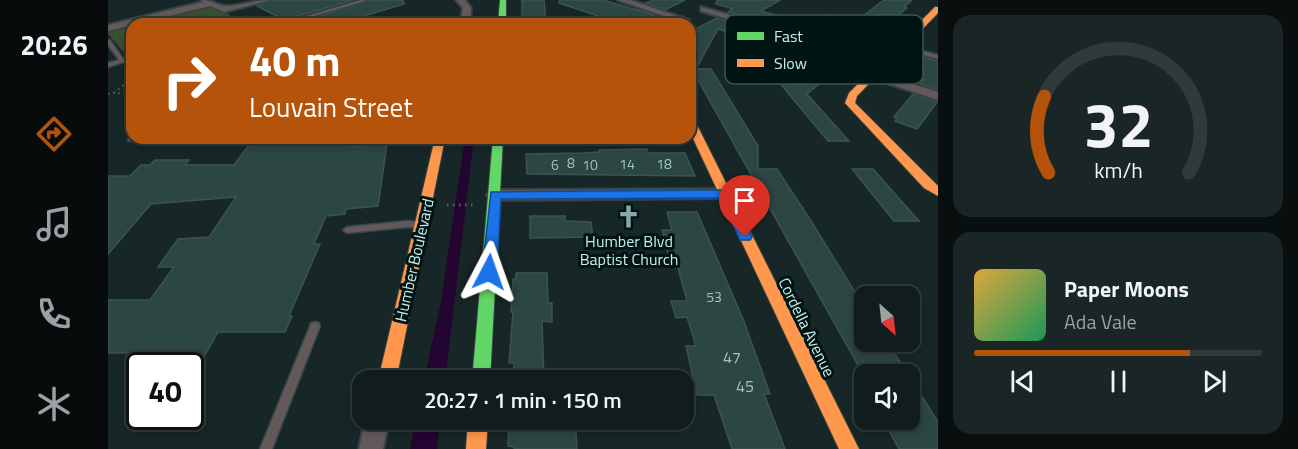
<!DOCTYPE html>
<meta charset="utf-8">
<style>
body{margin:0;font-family:"Titillium Web",sans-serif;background:#1a2525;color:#f1f3f6;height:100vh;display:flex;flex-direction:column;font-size:22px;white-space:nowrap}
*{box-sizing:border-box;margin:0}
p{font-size:20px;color:#9ca1a3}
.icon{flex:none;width:33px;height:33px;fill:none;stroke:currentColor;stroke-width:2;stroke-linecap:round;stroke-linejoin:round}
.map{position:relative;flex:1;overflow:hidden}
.details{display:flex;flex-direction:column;gap:15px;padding:15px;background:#090f0f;width:360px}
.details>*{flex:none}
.banner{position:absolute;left:18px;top:18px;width:570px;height:126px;border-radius:18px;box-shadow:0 3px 9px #0003,0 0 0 2px #303a3b;background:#b45309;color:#fff;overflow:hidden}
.needle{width:39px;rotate:153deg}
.buttons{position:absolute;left:746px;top:286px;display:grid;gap:12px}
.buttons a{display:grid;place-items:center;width:66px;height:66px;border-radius:12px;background:#111c1c;box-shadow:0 3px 9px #0003,0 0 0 2px #303a3b;font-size:30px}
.speed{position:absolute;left:18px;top:352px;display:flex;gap:12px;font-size:30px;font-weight:700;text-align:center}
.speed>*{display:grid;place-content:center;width:78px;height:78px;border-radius:50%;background:#111c1c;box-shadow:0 3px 9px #0003,0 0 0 2px #303a3b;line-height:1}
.speed .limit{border:3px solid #111;border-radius:9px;background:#fff;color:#111}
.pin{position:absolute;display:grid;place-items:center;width:51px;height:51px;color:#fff;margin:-62px -26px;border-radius:50% 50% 50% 0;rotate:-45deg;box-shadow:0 0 6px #0007}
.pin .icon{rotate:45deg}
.me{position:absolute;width:66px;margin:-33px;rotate:4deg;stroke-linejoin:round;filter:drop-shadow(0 0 4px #0008)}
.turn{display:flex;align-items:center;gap:21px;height:126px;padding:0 24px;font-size:27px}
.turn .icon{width:78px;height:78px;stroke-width:2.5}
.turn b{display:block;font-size:42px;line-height:51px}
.details .widget{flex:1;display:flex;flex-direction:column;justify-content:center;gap:9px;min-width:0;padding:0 21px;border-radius:18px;background:#1a2525}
.details .dial{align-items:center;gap:0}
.dial svg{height:156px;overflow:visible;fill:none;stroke:#303a3b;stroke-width:7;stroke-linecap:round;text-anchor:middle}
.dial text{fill:#f1f3f6;stroke:none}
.song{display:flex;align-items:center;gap:18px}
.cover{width:72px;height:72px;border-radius:9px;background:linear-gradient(135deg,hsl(40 70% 55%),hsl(150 70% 35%))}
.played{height:6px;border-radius:3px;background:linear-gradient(90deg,#b45309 75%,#303a3b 75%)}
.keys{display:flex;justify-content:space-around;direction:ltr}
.trip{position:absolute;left:244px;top:370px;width:342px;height:60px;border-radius:18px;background:#111c1c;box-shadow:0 3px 9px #0003,0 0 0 2px #303a3b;font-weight:600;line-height:60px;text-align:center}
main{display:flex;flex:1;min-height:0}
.menu{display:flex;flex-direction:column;width:108px;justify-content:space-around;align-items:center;background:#070b0b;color:#9ca1a3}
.menu .icon{width:42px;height:42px}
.menu .on{color:#b45309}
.menu b{font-size:27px;color:#f1f3f6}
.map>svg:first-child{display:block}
</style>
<main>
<nav class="menu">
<b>20:26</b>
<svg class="icon on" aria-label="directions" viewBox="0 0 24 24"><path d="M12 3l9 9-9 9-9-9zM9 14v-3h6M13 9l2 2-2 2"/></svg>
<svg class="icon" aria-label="music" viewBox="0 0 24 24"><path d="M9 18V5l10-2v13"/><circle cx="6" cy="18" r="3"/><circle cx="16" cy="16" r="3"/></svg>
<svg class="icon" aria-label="phone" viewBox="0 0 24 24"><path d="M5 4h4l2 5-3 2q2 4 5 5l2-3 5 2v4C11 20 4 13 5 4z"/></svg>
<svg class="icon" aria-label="climate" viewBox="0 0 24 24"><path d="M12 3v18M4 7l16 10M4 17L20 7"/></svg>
</nav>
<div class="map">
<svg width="830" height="449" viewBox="0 0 830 449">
<rect width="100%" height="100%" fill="#172626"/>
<g fill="#3a4e31">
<path d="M100,6L113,10L137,24H28Z"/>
<path d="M24,25V61H23L0,34V31Z"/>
</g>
<g fill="#240431">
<path d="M357,138H366L337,381H316L333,301Z"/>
<path d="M308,420H332L329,449H302Z"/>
</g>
<g fill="#2c4644" stroke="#3b5450" stroke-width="1.5">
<path d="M164,0H245L176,20L149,6Z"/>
<path d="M262,0H295L296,4L229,24H187Z"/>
<path d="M414,0H436L438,24H417V18H414Z"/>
<path d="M452,0H495L546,15L527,24H514L451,3Z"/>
<path d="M545,0H577L557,10L538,3Z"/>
<path d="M609,0H672L653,11L704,25L693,33L620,12L625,9L608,4Z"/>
<path d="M776,0H804L796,7L799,8L760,40L764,41L755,50L703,36L713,28L734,32Z"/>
<path d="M609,18L684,40L671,49L610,29L588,69H603L650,146V169H669L705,224L756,307V342H779L796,368H756V376L586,73L582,81V39L589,28Z"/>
<path d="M694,43L746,58L739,64L742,65L727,76L723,74L699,94L741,141H720L666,76L676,67L689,82L712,63L710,62L717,56L688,48Z"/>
<path d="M814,57L830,61V90L812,84L816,80L796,74Z"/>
<path d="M805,94L829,102L809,129L787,121L789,118L786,117Z"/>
<path d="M146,138H247L243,147L279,144L270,206L238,209L237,214L218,216L206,244H212L181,316H184L177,332H110L97,355H95L91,362H31L34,353H0V300H42L66,267H50L70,239L101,237L128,197L43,204L0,254V176H22L33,165H42L47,160H81L77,165H126Z"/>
<path d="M539,149L540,153H577L587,176L419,174L418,154L474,153L492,152L491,150Z"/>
<path d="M744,169H765L811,221H786Z"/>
<path d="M559,212H589L635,319L662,394H656L677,449H624L606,395H589L578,346H588L579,317L568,318L563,301H579L566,253H560L555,233L554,230H564Z"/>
<path d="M422,216H457V221L483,222L485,237L422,238Z"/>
<path d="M408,273H439L440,303H444V322L434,321L436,381H406V363H401L405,312H403L405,279H408Z"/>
<path d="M801,376L830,422V449H791L775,420H801Z"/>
<path d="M401,420H451V430H468L469,449H406V447L400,446Z"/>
</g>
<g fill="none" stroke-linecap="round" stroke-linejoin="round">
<defs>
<g id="lane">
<path d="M253,0H260L179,24H172Z"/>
<path d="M720,16L724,17L670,58H666V56Z"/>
<path d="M0,40H2L16,60V62L0,67V63L11,60L0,45Z"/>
<path d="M792,45L830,55V59L790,48V46Z"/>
<path d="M24,137V138H32L24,141H20V139Z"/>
<path d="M300,221L310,222L314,225L310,228L300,227L239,233L235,230L239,227Z"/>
<path d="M207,322L211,323L212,326L164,449H152L202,326L203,323Z"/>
</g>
<g id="street">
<path d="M93,0C104,0 108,5 117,6C125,7 149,0 162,0L116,12L102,6L0,31V25L95,2Z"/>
<path d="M348,0H357L363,8L362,24H352L355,8Z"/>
<path d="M510,0H522L581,20L573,22Z"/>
<path d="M593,7L781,60L782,62L777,65L773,64L593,11Z"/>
<path d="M765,72L830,92V100L761,77V73Z"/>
<path d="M616,189L621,190L624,194L621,198L387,200L379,195L387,190Z"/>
<path d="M257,420H281L275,449H251Z"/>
</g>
<g id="fast">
<path d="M392,0H398V24H390Z"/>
<path d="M385,138H395L382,381H364Z"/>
</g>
<g id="slow">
<path d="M827,7H830V13L749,96L747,103L830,186V196L816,188L737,103L741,93Z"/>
<path d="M582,118L587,121L751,449H731L582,132Z"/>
<path d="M327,138H337L288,381H270Z"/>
<path d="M360,420H380L378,449H358Z"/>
</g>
</defs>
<use href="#lane" stroke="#354444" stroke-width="3"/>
<use href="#street" stroke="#354444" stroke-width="4"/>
<use href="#fast" stroke="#354444" stroke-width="2"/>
<use href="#slow" stroke="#354444" stroke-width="2"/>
<path stroke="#5e5d5e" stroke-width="1.5" stroke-dasharray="1 2" stroke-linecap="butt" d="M91,17L95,20L92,24"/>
<g stroke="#5e5d5e" stroke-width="2" stroke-dasharray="1.5 4" stroke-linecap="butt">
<path d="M24,78L6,93L24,94"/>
<path d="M0,94L6,93"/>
</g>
<path stroke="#5e5d5e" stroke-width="3" stroke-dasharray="1.5 4.5" stroke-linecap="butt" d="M339,205H365"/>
<use href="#lane" fill="#63595b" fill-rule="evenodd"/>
<use href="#street" fill="#63595b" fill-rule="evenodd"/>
<use href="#fast" fill="#63d668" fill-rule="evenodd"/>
<use href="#slow" fill="#ff974d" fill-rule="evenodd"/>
</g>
<path fill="#1a73e8" stroke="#114b97" stroke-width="1.5" d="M616,190L622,194L644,237L642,240H632L612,198L393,199L389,272L387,276H376L374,272L383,192Z"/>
<defs>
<symbol id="church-bare" viewBox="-9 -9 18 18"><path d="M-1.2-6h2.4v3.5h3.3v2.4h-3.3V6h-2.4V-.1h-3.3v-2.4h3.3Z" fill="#88a7a7" stroke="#001414" stroke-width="2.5" paint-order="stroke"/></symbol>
</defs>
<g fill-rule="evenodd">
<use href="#church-bare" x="504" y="200" width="33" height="33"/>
</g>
<g text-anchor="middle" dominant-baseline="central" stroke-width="6" stroke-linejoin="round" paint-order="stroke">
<g font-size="14" fill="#9fc3c2">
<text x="463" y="162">8</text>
<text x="519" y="163">14</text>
<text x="556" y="163">18</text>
<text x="447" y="164">6</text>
<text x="482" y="164">10</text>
<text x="606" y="296">53</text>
</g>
<g font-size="16" fill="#c5edec" stroke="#001414">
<text x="521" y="241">Humber Blvd<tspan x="521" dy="18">Baptist Church</tspan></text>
</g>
<g font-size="16" fill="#c5edec" stroke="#001414">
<text transform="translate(306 260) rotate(-77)">Humber Boulevard</text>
<text transform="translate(699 327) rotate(64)">Cordella Avenue</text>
</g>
<g font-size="16" fill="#9fc3c2">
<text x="624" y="357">47</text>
<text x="637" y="386">45</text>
</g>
</g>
<rect x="617" y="15" width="198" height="69" rx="9" fill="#001414" stroke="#3b5555" stroke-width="1.5"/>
<rect x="629" y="32" width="27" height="8" fill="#63d668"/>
<rect x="629" y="59" width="27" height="8" fill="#ff974d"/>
<g font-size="16" fill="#c5edec">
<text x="666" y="42">Fast</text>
<text x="666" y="69">Slow</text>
</g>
</svg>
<div class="buttons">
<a><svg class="needle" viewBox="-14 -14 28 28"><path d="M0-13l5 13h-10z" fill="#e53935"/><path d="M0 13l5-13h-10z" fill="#9ca1a3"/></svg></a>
<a><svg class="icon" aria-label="sound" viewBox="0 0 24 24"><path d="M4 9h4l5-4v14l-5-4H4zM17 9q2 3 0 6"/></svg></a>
</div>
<div class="speed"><div class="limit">40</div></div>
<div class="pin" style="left:637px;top:237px;background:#d93025"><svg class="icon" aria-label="arrive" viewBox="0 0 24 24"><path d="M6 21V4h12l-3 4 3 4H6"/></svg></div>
<svg class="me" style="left:381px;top:272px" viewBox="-20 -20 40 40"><path d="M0-17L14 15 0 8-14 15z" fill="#1a73e8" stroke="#fff" stroke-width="4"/></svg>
<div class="trip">20:27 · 1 min · 150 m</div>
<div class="banner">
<div class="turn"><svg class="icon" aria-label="right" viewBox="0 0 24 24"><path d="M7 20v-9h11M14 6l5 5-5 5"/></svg><div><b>40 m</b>Louvain Street</div></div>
</div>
</div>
<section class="details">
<div class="widget dial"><svg viewBox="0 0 100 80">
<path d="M14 69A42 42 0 1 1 86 69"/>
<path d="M14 69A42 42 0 0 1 12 30" stroke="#b45309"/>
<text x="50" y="56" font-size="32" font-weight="700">32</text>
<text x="50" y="72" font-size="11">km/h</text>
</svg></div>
<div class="widget">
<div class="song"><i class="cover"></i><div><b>Paper Moons</b><p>Ada Vale</p></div></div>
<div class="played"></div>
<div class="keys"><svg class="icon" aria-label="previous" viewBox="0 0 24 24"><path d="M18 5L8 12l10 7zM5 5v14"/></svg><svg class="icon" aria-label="pause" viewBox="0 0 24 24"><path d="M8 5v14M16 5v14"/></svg><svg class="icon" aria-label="next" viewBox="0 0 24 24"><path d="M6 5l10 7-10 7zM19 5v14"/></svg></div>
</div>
</section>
</main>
